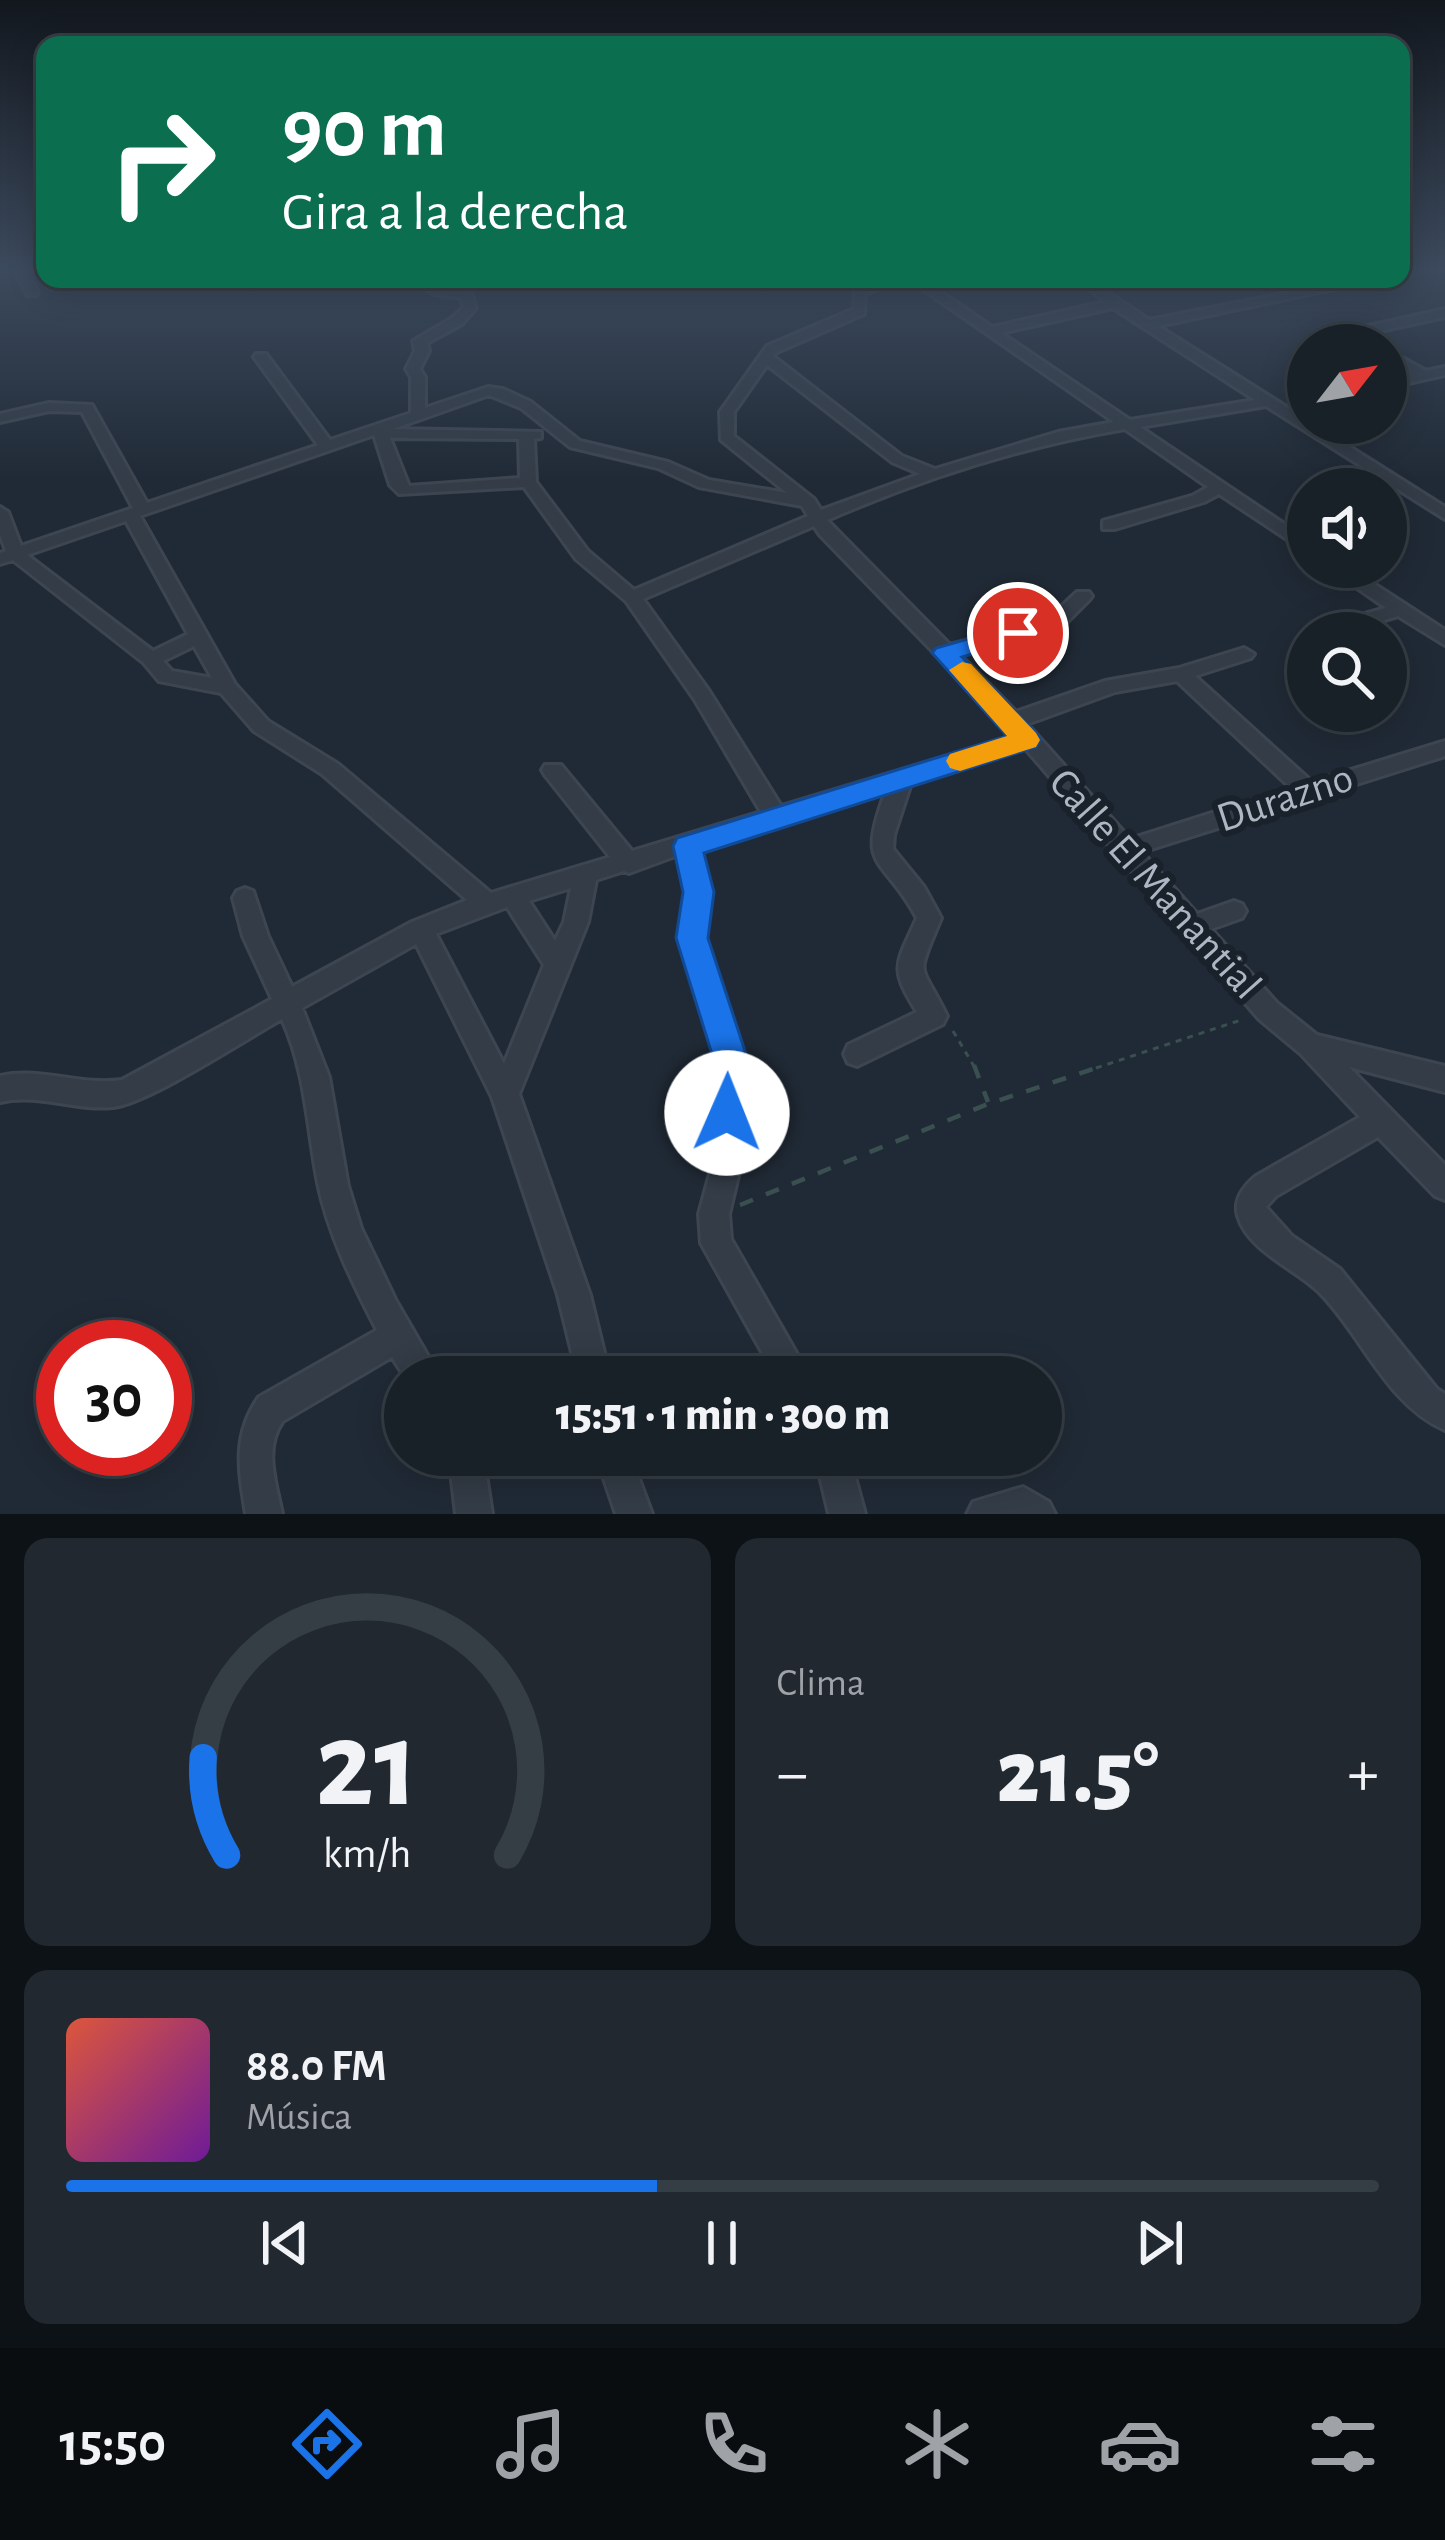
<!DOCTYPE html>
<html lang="es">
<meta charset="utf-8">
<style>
body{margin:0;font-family:"Alegreya Sans",sans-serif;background:#212830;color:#f1f3f6;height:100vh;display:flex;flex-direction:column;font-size:45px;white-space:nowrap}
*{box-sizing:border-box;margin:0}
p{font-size:39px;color:#9fa3a8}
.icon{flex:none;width:66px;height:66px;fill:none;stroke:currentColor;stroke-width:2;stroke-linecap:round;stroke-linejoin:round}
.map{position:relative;height:1514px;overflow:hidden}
.panel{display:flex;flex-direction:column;gap:24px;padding:24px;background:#0d1216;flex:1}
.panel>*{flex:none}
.top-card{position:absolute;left:36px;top:36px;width:1374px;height:252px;border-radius:24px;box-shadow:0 6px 30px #0003,0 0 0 3px #363e45;background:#0b6e4f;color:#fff;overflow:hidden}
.needle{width:78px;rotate:59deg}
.tools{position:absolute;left:1287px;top:324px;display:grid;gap:24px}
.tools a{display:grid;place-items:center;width:120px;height:120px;border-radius:50%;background:#182028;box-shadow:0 6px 30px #0003,0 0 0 3px #363e45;font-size:60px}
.speed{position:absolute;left:36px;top:1320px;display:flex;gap:24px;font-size:60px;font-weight:700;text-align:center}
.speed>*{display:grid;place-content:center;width:156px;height:156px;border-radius:50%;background:#182028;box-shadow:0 6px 30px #0003,0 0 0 3px #363e45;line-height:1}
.speed .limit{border:18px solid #d22;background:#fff;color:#111}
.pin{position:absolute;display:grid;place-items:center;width:102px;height:102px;color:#fff;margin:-51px;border:6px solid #fff;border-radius:50%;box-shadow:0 3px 12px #0007}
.me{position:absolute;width:132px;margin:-66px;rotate:1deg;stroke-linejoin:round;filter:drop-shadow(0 0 9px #0008)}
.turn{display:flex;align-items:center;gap:42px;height:252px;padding:0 48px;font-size:54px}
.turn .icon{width:156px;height:156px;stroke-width:2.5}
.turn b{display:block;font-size:84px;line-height:102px}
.big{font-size:90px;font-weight:800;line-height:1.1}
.panel .tile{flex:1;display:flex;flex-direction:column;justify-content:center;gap:18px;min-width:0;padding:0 42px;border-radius:24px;background:#212830}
.panel .dial{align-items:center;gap:0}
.dial svg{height:312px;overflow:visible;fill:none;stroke:#363e45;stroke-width:7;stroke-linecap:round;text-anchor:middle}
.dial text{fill:#f1f3f6;stroke:none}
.song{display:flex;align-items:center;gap:36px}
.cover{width:144px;height:144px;border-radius:18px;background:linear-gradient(135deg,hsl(10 70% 55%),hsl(280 70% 35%))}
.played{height:12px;border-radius:6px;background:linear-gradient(90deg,#1a73e8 45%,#363e45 45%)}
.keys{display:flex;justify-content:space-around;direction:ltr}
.heat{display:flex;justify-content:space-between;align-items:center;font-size:66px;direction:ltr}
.panel .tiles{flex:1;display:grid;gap:24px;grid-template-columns:1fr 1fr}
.tile:last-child{grid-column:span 2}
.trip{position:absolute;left:384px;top:1356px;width:678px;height:120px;border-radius:60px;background:#182028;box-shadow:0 6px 30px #0003,0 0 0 3px #363e45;font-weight:800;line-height:120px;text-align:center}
.tabs{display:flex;height:192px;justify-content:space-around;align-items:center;background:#0a0d10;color:#9fa3a8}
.tabs .icon{width:84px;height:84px}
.tabs .current{color:#1a73e8}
.tabs b{font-size:54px;color:#f1f3f6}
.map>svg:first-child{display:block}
</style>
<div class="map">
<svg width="1445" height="1514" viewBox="0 0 1445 1514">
<rect width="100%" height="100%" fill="#202a36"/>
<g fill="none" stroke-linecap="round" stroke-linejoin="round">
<defs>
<g id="minor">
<path d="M13,268H25L38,292L36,295H28Z"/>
<path d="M1413,268H1437L1401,278V270Z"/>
<path d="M411,279H426L440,288L471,292L476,308L462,324L427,343L429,351L420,369L425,377V408L488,387L503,389L531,402L580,441L668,462L709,480L787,493L721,440L720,412L767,346L854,309L855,289L888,279H906L865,294L864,314L777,352L773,356L902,456L935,469L1058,432L1114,422L908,279H922L992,327L1105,302L1077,279H1091L1097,284L1148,279L1105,290L1149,320L1357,279H1381L1158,326L1445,507V519L1266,406L1140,427L1308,540V553L1219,494L1204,502L1115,529H1103V521L1192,496L1208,487L1125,429C1023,446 922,479 827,520L950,645L1048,619L1077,592H1089L1092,596L1089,600L1062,627L960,655L1016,712L1105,681L1179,668L1244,648L1254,654L1251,658L1195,676L1312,782L1445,741V756L1142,852L1197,914L1234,901L1242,904L1246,911L1242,918L1211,929L1277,1003L1317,1035L1445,1066V1092L1349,1067L1445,1165V1200L1435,1196L1378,1137L1276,1196L1266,1207L1292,1236L1340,1269L1437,1389L1445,1394V1430C1387,1405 1362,1335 1319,1292C1296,1269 1248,1251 1238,1216C1233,1199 1244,1186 1256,1176L1360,1117L1301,1054L1259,1019L1025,748L911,783L894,835L893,849L924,887L941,918C915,981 919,959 947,1016L943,1024L857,1066L848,1063L844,1054L848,1045L917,1012C888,966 897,964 917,918C883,854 855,872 886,791L787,821L777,827L772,826L699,848L711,892L704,938L741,1050L747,1082L741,1113L742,1159L729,1214L731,1239L810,1377H776L701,1243L699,1214L714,1159L713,1113L719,1082L715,1050L680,938L687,892L678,855L629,873L624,871L596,880L588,922L519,1094L590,1295L610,1377H578L558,1295L492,1097L416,944L302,1008L329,1077L348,1186L361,1228L396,1301L440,1377H405L392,1357L283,1421C263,1448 276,1483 282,1514H246C239,1471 232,1435 259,1397L377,1330C353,1284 328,1233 318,1183C307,1126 306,1072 282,1019C246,1039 149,1103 113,1107C75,1111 39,1093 0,1102V1076C41,1067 81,1086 122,1080L272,999L243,936L233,898L237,891L245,888L253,891L268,936L292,987L412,922L467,900L322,774L254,731L221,693L159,681L144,663L13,560L0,564V553L6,551L0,534V507L8,512L21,546L133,508L82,412L49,411L0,422V414L49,403L92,405L147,503L318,445L254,357L256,354H266L330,440L411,413V377L406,369L415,351L413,341L452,318L464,307L461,298L433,294ZM1113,308L1255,400L1130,420L1001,333ZM767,365L892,462L920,474L821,510L814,499L734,436V412ZM489,395L521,408L570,447L658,468L699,487L802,506L808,516L634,590L588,551L536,482L534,439L541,438V432L393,429ZM374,435L390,485L399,494L524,487L576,559L626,601L695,700L761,812L632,851L561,765H545L542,770L545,775L610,857L491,893L338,764L268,721L235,684L140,516ZM390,438L519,439L520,478L409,486ZM126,521L188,634L153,651L27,555ZM814,526L820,535L1015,736L781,806L709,691L643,599ZM194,646L212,678L172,671L163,661ZM1177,681L1291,788L1130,839L1027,724L1115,692ZM571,888L564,922L555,941L529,901ZM507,907L544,965L504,1064L436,934Z"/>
<path d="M1445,309V317L1367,334L1380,345H1364L1353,337L1355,329Z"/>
<path d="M1386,349L1426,371L1445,367V375L1386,388V380L1411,374L1386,359Z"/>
<path d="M1304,357L1308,358V367L1297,361Z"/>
<path d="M1327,567H1348L1445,630V645L1398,616L1354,629L1347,627L1345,623L1347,619L1386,608Z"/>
<path d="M449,1455H483L492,1514H456Z"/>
<path d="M596,1455H630L652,1514H616Z"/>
<path d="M815,1455H849L865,1514H829Z"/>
<path d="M1023,1487L1049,1502L1055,1514H967L973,1502Z"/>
</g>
</defs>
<use href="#minor" stroke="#3d4551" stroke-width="6"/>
<g stroke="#3a4f50" stroke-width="3" stroke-dasharray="6 6" stroke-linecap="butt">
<path d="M953,1031L975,1068"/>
<path d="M1096,1068L1244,1019"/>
</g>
<g stroke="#3a4f50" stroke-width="4.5" stroke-dasharray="14 14" stroke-linecap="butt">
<path d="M974,1065L988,1102"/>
<path d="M740,1205L988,1104L1105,1065"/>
<path d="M727,1377L756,1357"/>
</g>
<use href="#minor" fill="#333c47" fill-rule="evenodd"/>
</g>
<linearGradient id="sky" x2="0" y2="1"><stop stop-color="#12171e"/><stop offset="0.56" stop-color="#3c4a5d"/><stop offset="1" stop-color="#3c4a5d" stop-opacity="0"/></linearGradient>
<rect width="1445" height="480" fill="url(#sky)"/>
<path fill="#1a73e8" stroke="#114b97" stroke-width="3" d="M1018,625L1026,628V638L962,657L1036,733L1040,740L1036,747L704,853L714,892L708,938L745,1051L750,1082L740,1125L727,1130L714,1125L709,1113L715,1082L711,1051L676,938L683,892L673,846L677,838L1007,736L932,653L936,648Z"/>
<path fill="#f59e0b" d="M962,662L971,664L1036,733L1040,740L1036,747L960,771L950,768L946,761L950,754L1007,736L949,670Z"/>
<g text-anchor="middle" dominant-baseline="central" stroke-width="12" stroke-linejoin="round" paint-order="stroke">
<g font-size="42" fill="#adb7c4" stroke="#19212b">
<text transform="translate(1285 798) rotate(-18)">Durazno</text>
<text transform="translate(1155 884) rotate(48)">Calle El Manantial</text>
</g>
</g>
</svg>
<div class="tools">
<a><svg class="needle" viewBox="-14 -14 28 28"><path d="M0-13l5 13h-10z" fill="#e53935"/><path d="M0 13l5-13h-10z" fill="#9fa3a8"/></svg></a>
<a><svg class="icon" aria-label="sound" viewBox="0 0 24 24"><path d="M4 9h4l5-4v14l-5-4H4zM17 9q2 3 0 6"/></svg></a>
<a><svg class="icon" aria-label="search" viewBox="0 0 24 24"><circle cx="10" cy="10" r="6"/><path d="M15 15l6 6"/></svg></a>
</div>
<div class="speed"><div class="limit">30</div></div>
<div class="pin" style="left:1018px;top:633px;background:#d93025"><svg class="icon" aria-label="arrive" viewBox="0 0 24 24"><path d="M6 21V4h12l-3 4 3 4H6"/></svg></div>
<svg class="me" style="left:727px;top:1113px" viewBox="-20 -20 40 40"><circle r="19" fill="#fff"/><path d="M0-13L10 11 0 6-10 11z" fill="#1a73e8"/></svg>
<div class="trip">15:51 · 1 min · 300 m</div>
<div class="top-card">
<div class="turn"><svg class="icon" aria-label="right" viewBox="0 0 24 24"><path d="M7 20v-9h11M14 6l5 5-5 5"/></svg><div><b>90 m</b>Gira a la derecha</div></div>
</div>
</div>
<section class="panel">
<div class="tiles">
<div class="tile dial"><svg viewBox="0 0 100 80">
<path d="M14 69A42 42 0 1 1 86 69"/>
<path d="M14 69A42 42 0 0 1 8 44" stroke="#1a73e8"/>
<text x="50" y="56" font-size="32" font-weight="700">21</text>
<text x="50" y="72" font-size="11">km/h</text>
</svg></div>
<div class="tile"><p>Clima</p>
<div class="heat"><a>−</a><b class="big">21.5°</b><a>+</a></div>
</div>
<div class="tile">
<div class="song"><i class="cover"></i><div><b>88.0 FM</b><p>Música</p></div></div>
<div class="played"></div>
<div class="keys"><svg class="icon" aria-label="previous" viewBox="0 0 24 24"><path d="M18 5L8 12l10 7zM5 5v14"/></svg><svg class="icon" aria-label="pause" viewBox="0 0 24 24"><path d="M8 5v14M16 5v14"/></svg><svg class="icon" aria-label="next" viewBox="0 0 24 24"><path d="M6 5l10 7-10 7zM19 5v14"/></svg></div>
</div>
</div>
</section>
<nav class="tabs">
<b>15:50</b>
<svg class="icon current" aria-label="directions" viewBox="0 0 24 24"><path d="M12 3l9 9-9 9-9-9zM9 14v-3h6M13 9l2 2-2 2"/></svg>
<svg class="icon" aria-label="music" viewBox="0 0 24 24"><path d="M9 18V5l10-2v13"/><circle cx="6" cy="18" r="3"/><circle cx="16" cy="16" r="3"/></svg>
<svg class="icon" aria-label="phone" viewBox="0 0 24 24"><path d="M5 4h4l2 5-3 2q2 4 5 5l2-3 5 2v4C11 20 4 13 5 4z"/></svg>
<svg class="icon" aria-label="climate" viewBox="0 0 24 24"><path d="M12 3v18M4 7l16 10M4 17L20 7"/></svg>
<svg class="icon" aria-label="car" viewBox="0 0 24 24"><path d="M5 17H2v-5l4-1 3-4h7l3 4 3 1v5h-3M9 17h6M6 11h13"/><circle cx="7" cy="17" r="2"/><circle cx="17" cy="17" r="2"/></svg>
<svg class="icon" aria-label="filters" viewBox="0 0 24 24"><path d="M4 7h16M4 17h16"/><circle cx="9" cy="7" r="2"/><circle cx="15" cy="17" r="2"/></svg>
</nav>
